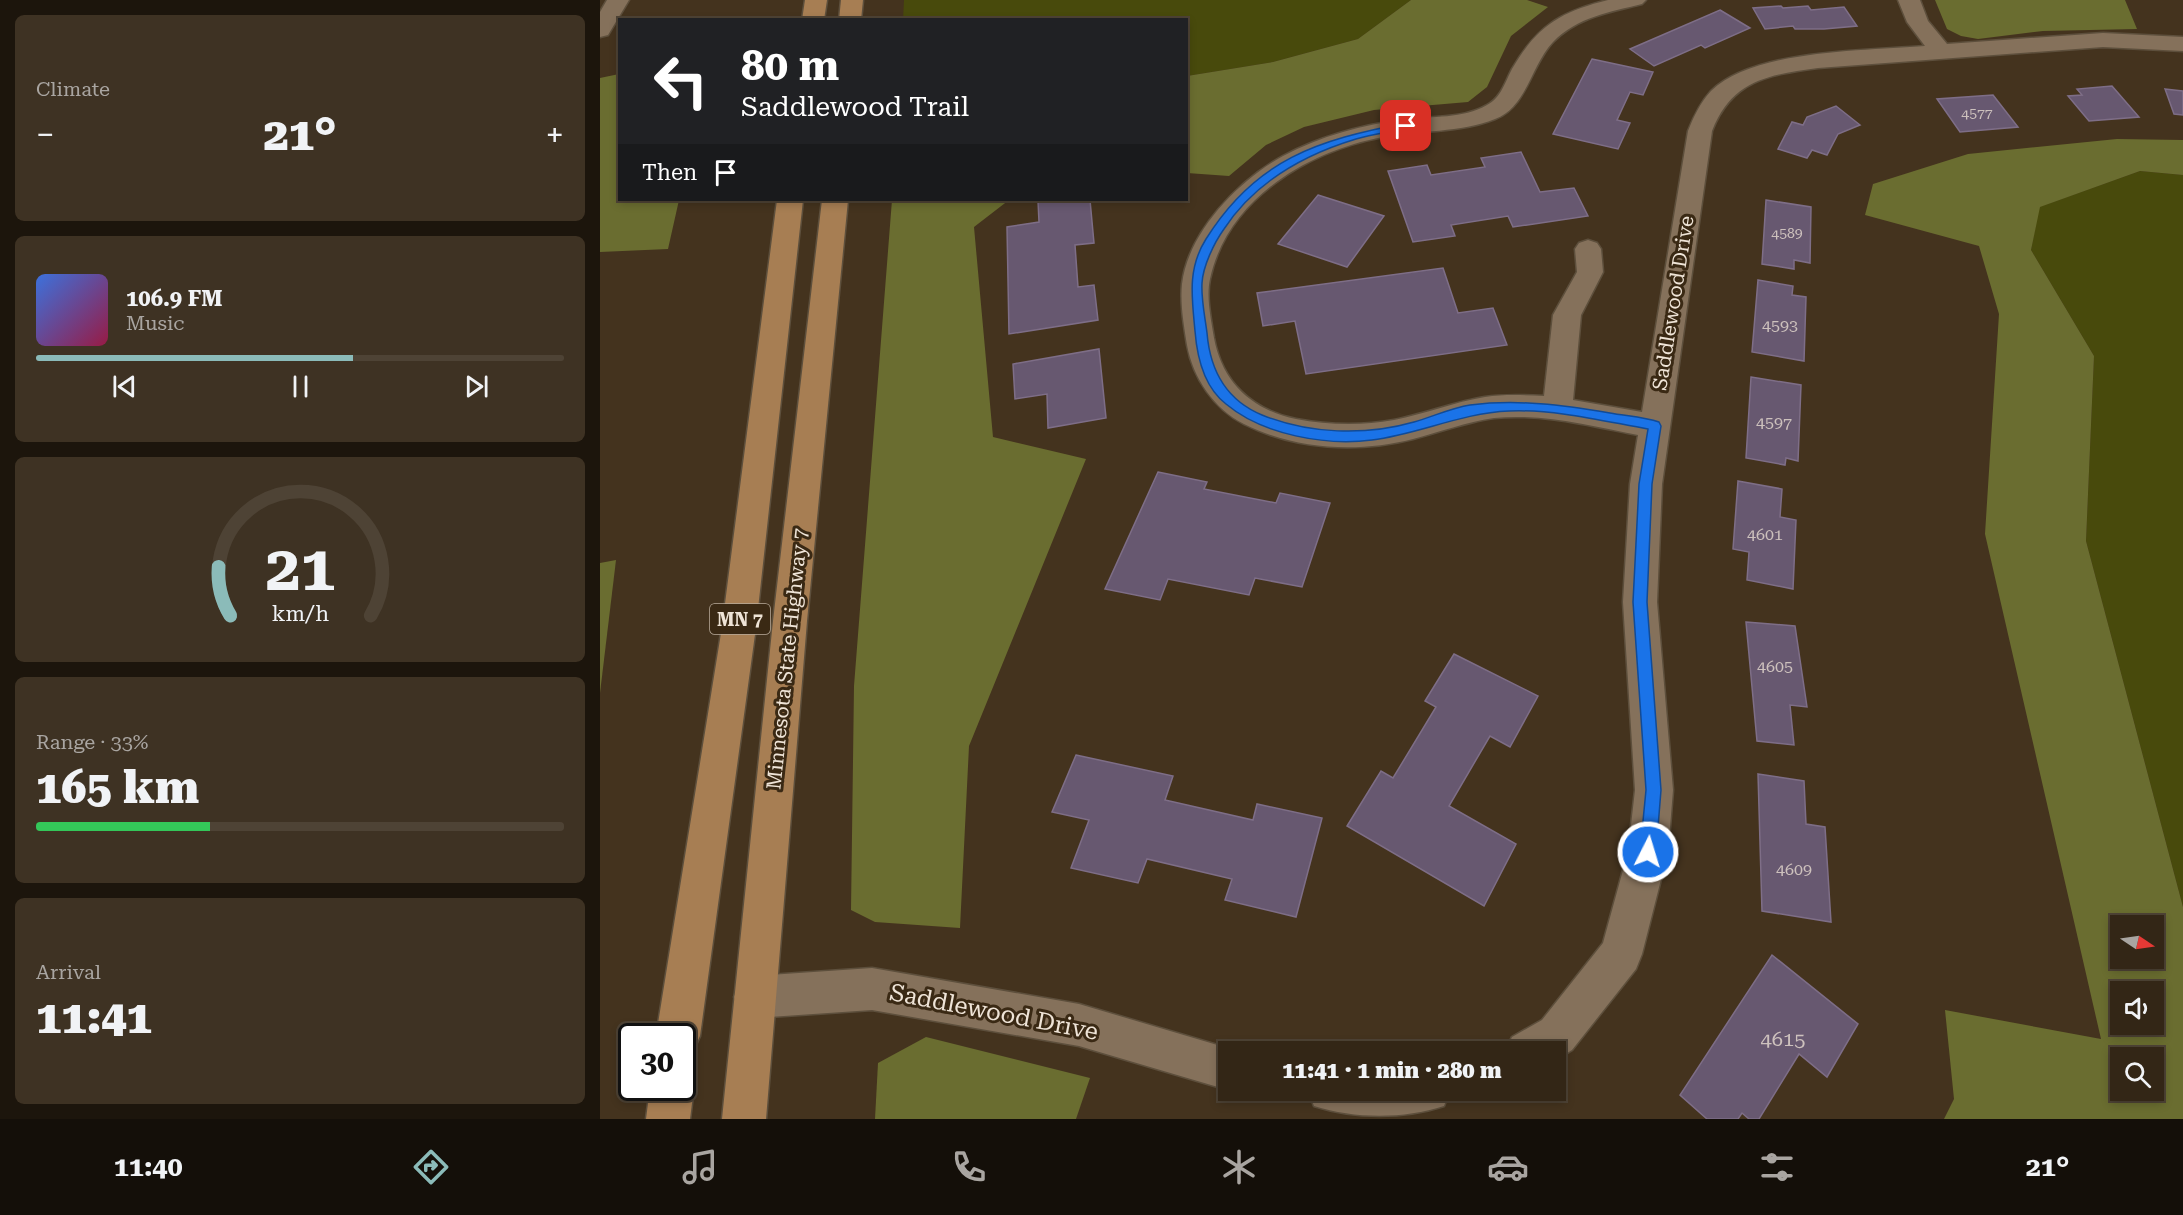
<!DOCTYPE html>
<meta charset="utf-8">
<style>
body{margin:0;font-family:"Roboto Serif",serif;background:#3e3223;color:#f1f3f6;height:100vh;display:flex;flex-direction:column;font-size:22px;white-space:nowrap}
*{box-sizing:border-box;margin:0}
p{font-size:20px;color:#a9a5a1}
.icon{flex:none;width:33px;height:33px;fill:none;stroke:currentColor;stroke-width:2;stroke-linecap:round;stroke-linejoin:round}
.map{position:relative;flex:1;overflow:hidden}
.details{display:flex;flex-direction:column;gap:15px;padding:15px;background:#1c150c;width:600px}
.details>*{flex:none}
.banner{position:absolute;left:18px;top:18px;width:570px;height:183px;border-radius:0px;box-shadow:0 3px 9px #0003,0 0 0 2px #4e4335;background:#202124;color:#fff;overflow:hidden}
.needle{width:39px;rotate:103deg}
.controls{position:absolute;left:1510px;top:915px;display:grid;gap:12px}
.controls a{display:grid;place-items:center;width:54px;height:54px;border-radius:0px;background:#332616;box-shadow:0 3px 9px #0003,0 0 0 2px #4e4335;font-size:30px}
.speed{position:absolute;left:18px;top:1023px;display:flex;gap:12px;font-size:30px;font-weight:700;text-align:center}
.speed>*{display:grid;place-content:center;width:78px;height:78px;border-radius:50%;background:#332616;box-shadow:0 3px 9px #0003,0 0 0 2px #4e4335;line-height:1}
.speed .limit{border:3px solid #111;border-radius:9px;background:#fff;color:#111}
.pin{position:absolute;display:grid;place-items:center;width:51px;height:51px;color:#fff;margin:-26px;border-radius:12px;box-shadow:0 3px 9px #0006}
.me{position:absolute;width:66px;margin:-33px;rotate:5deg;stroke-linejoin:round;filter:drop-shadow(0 0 4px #0008)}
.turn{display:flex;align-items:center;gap:21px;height:126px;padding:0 24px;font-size:27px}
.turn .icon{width:78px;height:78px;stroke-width:2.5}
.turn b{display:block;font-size:42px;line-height:51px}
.then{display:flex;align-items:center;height:57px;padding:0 24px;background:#0003;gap:12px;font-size:22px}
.big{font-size:45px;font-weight:800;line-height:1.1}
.details .card{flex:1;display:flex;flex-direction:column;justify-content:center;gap:9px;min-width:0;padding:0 21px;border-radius:9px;background:#3e3223}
.details .dial{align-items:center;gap:0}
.dial svg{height:156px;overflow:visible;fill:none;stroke:#4e4335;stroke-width:7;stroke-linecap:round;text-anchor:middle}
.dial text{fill:#f1f3f6;stroke:none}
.song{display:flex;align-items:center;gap:18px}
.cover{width:72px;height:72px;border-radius:9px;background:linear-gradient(135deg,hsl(220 70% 55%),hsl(340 70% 35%))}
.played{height:6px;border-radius:3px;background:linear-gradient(90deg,#8bbbb9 60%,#4e4335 60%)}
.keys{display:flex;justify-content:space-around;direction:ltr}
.heat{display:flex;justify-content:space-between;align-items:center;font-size:33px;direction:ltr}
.charge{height:9px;border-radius:4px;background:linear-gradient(90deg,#34c759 33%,#4e4335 0)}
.trip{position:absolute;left:618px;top:1041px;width:348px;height:60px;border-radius:0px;background:#332616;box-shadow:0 3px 9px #0003,0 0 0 2px #4e4335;font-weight:800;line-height:60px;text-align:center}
.dock{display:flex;height:96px;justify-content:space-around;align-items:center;background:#140f09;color:#a9a5a1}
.dock .icon{width:42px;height:42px}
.dock .on{color:#8bbbb9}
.dock b{font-size:27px;color:#f1f3f6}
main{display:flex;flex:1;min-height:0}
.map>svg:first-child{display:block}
</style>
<main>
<section class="details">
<div class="card"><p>Climate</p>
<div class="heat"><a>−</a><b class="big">21°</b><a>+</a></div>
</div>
<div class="card">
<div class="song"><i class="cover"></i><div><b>106.9 FM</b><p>Music</p></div></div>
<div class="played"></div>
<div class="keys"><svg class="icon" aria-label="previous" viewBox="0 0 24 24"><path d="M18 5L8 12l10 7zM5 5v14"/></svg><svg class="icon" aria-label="pause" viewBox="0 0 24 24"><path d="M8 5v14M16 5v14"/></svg><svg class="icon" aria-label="next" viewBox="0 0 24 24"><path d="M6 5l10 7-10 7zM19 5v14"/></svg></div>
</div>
<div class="card dial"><svg viewBox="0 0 100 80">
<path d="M14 69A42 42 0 1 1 86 69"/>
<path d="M14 69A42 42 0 0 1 8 44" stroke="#8bbbb9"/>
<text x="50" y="56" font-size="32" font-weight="700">21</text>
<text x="50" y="72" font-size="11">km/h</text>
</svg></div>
<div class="card"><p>Range · 33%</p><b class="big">165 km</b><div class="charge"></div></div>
<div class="card"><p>Arrival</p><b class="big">11:41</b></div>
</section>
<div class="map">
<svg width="1583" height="1119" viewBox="0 0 1583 1119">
<rect width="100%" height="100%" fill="#44331e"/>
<g fill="#484a0c">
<path d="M304,0H811L758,39L673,62L587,76L586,20H303Z"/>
<path d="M1540,171L1583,175V907L1486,541L1494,356L1431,250L1439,207Z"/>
</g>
<g fill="#6a6d30" fill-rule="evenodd">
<path d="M811,0H927L948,7L911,36L887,87L868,102L774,110L704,127L666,145L629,176L587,173V76L673,62L758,39Z"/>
<path d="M1335,0H1525L1537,29L1443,31L1378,39L1361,36L1347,29Z"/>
<path d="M19,74L20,200H79L68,249L0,252V78Z"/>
<path d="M1517,139L1583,140V175L1540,171L1440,207L1431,250L1494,356L1486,541L1583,907V1119H1344L1354,1099L1345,1010L1501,1039L1385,534L1399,314L1379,246L1265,215L1273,184L1368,154ZM1521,926H1554V958H1521ZM1521,992H1554V1024H1521ZM1521,1058H1554V1090H1521Z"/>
<path d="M292,200H409L374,227L393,437L486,459L369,746L360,928L275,922L251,910L254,686Z"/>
<path d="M16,560L0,693V563Z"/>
<path d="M326,1037L490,1078L476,1119H275L278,1063Z"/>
</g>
<g fill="#675870" stroke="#7e6e87" stroke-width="1.5">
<path d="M1181,6L1183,8L1208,6L1211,10L1244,7L1257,26L1224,29H1195L1193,26L1165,29L1153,8Z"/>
<path d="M1120,10L1150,28L1105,48L1101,45L1054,66L1030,49Z"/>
<path d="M992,59L1053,72L1043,95L1030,92L1017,120L1030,123L1018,149L953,134Z"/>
<path d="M1512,86L1539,117L1489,121L1468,96L1482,95L1477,89Z"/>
<path d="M1565,89L1583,91V115L1574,114Z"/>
<path d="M1393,95L1418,127L1360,132L1337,99Z"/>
<path d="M1236,106L1260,125L1238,134L1227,155L1212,150L1207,158L1178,149L1192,122L1203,125L1207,117Z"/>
<path d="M921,152L940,192L974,188L988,216L913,227L908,216L851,225L855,236L813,242L788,171L827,165L831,175L885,167L881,158Z"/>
<path d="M718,195L784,216L747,267L678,244Z"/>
<path d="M450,200H490L494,243L475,245L478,287L494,285L498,320L409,334L407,227L439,222L438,201Z"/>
<path d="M1166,200L1211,207L1210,263L1194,260V269L1162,264Z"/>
<path d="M843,268L858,313L893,308L907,345L706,374L695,321L663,326L657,293Z"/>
<path d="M1158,280L1193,286L1192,295L1206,297L1204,361L1152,352Z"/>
<path d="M499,349L506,418L448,428L447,394L415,399L413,364Z"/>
<path d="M1151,377L1201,385L1198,461L1186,458L1185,465L1146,458Z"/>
<path d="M558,472L607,482L604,489L676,503L680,493L730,503L702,587L655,578L649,595L568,579L560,600L505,589Z"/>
<path d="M1138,481L1182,489L1180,517L1196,520L1193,589L1147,580L1149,552L1133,549Z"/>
<path d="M1146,622L1195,626L1207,707L1190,705L1194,745L1157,741Z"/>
<path d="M854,654L938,696L910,747L890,736L849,806L916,844L884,906L747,826L781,771L793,778L836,707L825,701Z"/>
<path d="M476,755L573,776L565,800L653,820L657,804L722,818L696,917L625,900L632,879L547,859L538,883L471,868L489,820L452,812Z"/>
<path d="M1158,774L1204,781L1206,824L1225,827L1231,922L1162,911Z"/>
<path d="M1172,955L1258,1024L1227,1077L1199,1054L1159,1119H1149L1142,1113L1138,1119H1107L1080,1095Z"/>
</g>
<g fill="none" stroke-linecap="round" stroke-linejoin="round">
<defs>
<g id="minor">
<path d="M7,0H29L8,35L0,37V12Z"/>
<path d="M1008,0H1046L1042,4C1010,12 977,17 953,42C931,65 927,107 895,119C860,133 820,130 783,137C708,151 627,199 610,279C606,297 611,319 614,338C622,382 652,410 696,419C728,425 761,426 794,420C825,414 854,402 885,397C904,394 924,395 944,396L953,315L977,272L975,249L979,243L988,240L997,243L1001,249L1003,272L981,315L973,400L1042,412L1088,131C1094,116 1100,103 1111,91C1154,49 1267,51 1325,46L1307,22L1298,0H1320L1328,21L1347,44L1503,33L1583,37V51L1503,47L1218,68C1168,75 1132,80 1112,131L1062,484L1057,602L1073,790L1068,852L1042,954L1036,969L972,1050L956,1060V1052H905L912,1037L942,1020L1003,943L1028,852L1035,790L1023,602L1030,484L1038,435C991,426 943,413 894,418C866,422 840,432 813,439C758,453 696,450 644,424C614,409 593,378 587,345C584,326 580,304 582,284C588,232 639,180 683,156C720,136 763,125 805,119C832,116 863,119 887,105C901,98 905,82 912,69C937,26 960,12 1008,0Z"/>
<path d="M272,968L479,1004L641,1052H628V1090L479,1046L272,1010L155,1018L140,1012L134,997L140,982L155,976Z"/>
<path d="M708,1090H850L844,1106C804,1119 755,1119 714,1106Z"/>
</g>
<g id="major">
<path d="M205,0H227L224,20H202Z"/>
<path d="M241,0H263L261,20H239Z"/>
<path d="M177,200H203L156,627L100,1036L93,1051L82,1056V1036H56L122,627Z"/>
<path d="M222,200H248L207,621L166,1119H122L173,621Z"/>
<path d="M82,1070L88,1072L94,1088L90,1119H46L50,1088H82Z"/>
</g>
</defs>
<use href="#minor" stroke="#5d4f3c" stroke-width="3"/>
<use href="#major" stroke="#5d4f3c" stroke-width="3"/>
<use href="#minor" fill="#85715b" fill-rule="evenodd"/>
<use href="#major" fill="#a77e53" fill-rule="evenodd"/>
</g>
<path fill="#1a73e8" stroke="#114b97" stroke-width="1.5" d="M806,123L809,124V128C792,132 773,134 756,139C703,155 655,182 624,229C614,243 603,266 602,283C601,299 605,317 607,333C610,369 626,400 662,415C709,434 765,436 814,422C832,417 851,408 870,405C918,399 963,405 1010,413C1026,416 1044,417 1059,422L1061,426L1052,484L1047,602L1061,790L1056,852L1054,857L1048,860L1042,857L1040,852L1046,790L1033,602L1039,484L1048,429C1003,421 955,409 909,411C861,413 819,434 772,440C726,446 663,435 626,404C604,387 597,357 595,331C592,298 587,269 606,239C656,159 718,140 806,123Z"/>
<g text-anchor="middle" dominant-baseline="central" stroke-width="6" stroke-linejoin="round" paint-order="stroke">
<g font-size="14" fill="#cdc1bd">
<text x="1377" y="113">4577</text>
<text x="1187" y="233">4589</text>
</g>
<g font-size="16" fill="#cdc1bd">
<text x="1180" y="325">4593</text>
<text x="1174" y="422">4597</text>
<text x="1165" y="534">4601</text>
<text x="1175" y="666">4605</text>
<text x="1194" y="869">4609</text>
</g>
<rect fill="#3a2914" stroke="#b9ac9c" stroke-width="1.5" x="110" y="604" width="60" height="30" rx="4.5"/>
<g font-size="18" font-weight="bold" fill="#efe4d7">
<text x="140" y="619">MN 7</text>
</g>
<g font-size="20" fill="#efe4d7" stroke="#3a2914">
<text transform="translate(1073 303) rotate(-81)">Saddlewood Drive</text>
<text transform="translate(187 659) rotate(-84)">Minnesota State Highway 7</text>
</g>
<g font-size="20" fill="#cdc1bd">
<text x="1183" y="1039">4615</text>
</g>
<g font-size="24" fill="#efe4d7" stroke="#3a2914">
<text transform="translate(394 1012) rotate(11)">Saddlewood Drive</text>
</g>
</g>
</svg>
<div class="controls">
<a><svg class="needle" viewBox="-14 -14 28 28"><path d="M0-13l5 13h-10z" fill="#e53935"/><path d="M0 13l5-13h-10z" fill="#a9a5a1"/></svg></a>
<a><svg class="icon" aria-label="sound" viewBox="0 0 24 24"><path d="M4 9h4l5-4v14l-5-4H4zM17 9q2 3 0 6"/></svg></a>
<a><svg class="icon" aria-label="search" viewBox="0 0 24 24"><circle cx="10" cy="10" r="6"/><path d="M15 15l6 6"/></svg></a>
</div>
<div class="speed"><div class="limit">30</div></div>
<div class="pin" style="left:806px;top:126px;background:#d93025"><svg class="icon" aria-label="arrive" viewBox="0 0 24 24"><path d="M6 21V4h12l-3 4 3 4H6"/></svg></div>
<svg class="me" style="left:1048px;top:852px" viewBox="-20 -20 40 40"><circle r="17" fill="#1a73e8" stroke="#fff" stroke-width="3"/><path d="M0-11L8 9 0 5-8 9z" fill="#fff"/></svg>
<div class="trip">11:41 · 1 min · 280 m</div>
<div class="banner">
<div class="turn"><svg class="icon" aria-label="left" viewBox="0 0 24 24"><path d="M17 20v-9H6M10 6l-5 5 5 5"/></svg><div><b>80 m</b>Saddlewood Trail</div></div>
<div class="then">Then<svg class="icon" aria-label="arrive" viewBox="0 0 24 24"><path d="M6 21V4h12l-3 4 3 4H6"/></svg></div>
</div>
</div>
</main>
<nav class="dock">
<b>11:40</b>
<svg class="icon on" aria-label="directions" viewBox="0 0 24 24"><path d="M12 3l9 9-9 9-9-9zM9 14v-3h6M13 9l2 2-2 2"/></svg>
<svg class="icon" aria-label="music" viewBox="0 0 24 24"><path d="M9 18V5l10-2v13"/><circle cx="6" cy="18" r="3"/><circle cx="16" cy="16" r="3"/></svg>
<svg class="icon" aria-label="phone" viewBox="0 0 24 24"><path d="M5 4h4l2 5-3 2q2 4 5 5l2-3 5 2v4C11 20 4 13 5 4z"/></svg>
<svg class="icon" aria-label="climate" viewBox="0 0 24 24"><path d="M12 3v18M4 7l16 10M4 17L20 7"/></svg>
<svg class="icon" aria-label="car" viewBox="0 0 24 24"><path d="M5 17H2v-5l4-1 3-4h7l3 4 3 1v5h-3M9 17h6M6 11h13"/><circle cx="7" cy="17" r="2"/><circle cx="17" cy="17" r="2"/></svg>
<svg class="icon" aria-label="filters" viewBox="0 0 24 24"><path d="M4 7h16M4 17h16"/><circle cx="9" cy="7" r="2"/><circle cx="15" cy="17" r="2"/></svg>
<b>21°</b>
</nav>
